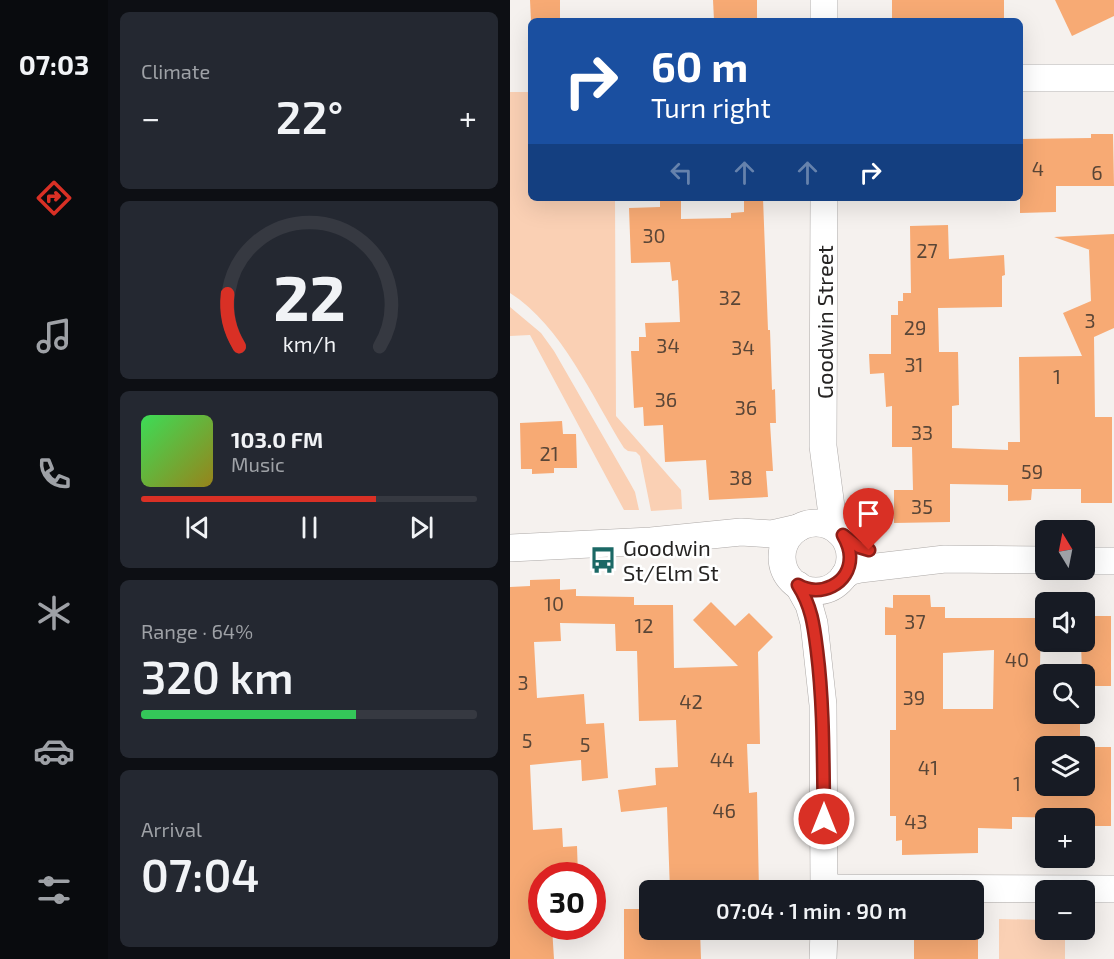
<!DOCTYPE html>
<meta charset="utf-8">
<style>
body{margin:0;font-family:"Exo 2",sans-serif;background:#242831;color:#f1f3f6;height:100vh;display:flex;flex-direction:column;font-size:22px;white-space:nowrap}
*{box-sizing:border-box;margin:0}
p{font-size:20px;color:#9ea1a6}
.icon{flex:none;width:33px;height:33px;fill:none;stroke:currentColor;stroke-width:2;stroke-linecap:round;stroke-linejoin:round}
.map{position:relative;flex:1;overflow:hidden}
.panel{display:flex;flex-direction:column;gap:12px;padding:12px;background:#0d0f14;width:402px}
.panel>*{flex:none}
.guide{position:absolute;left:18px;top:18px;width:495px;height:183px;border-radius:9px;box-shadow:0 6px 24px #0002;background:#1a4fa0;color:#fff;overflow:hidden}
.needle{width:39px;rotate:350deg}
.tools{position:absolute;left:525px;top:520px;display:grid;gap:12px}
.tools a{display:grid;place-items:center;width:60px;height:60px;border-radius:9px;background:#171b24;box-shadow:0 6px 24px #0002;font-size:30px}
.speed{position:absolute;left:18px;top:862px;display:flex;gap:12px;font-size:30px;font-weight:700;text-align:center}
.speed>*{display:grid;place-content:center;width:78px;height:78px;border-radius:50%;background:#171b24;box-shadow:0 6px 24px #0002;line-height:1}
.speed .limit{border:9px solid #d22;background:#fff;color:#111}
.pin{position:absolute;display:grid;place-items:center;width:51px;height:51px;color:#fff;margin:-62px -26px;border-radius:50% 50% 50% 0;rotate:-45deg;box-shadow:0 0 6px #0007}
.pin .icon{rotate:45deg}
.me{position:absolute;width:66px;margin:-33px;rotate:0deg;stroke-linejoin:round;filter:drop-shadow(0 0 4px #0008)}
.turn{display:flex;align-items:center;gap:21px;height:126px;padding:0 24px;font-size:27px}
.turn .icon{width:78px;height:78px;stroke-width:2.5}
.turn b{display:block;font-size:42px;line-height:51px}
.lanes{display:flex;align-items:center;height:57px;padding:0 24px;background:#0003;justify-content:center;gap:30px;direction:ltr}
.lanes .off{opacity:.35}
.big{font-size:45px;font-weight:600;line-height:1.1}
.panel .tile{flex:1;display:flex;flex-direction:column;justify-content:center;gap:9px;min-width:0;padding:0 21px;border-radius:9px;background:#242831}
.panel .dial{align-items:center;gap:0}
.dial svg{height:156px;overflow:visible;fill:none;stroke:#363941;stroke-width:7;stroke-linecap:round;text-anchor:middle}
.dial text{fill:#f1f3f6;stroke:none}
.song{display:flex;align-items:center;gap:18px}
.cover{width:72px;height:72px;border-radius:9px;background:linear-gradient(135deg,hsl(130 70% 55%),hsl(50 70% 35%))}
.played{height:6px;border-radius:3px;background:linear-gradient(90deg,#d93025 70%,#363941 70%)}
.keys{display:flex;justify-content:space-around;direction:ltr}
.heat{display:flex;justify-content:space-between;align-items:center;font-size:33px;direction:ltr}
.charge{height:9px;border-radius:4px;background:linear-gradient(90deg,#34c759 64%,#363941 0)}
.trip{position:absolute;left:129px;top:880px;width:345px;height:60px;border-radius:9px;background:#171b24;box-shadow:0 6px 24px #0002;font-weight:600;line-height:60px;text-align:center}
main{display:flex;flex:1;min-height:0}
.tab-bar{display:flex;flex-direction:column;width:108px;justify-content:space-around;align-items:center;background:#090b0e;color:#9ea1a6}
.tab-bar .icon{width:42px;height:42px}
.tab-bar .current{color:#d93025}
.tab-bar b{font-size:27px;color:#f1f3f6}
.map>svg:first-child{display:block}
</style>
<main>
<nav class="tab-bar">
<b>07:03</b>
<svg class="icon current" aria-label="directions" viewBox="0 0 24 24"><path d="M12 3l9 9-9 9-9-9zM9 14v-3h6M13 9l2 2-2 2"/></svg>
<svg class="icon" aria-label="music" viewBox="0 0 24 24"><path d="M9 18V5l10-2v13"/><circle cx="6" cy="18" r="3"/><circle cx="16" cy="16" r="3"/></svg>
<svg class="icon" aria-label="phone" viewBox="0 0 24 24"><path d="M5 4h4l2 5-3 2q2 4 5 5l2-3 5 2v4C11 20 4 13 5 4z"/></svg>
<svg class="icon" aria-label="climate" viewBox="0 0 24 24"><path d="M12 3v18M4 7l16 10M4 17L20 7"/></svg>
<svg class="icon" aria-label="car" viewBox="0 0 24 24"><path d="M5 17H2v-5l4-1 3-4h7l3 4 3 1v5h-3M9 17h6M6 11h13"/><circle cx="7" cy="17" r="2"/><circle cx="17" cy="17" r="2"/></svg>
<svg class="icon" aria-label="filters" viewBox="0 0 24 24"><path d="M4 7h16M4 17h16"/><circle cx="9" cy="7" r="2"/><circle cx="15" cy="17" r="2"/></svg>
</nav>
<section class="panel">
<div class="tile"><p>Climate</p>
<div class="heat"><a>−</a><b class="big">22°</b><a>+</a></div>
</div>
<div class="tile dial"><svg viewBox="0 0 100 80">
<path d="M14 69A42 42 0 1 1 86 69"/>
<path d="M14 69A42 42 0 0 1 8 42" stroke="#d93025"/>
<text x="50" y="56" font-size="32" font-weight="700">22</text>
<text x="50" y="72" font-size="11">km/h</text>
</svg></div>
<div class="tile">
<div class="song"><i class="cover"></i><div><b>103.0 FM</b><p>Music</p></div></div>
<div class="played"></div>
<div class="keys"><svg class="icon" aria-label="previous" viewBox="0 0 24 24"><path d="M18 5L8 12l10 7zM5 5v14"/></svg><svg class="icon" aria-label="pause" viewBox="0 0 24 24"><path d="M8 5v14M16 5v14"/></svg><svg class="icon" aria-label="next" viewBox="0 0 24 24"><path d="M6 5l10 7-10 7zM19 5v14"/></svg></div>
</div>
<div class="tile"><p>Range · 64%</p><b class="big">320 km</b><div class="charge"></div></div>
<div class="tile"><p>Arrival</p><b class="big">07:04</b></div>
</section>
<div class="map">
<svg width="604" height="959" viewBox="0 0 604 959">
<rect width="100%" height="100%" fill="#f5f1ee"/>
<g fill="#fad0b4">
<path d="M0,92H21V198H105L106,416L171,490L172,509L141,511L130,456L126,452L118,451L114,448C82,397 52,326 0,293Z"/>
<path d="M0,307L31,333L44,351L120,483L125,492L129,510H114L20,335L0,336Z"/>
<path d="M489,919L535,920L536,930H555V959H489Z"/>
</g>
<g fill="#f7aa74" fill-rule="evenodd">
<path d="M20,0H50V21H21Z"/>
<path d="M203,0H247V19L204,20Z"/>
<rect x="382" y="0" width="112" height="21"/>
<path d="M545,0H604V16L562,36Z"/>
<path d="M581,134H603L604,186H546V212L510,213V139L581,138Z"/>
<path d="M150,198H171V219L221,218V213L234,212V198H253L258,330H260L262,390L265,389L266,423H260L263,471H256L258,497L199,500L196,460L155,462L153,425L134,426L133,407L124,408L121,351H129V337H136L135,323L170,322L168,280L162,281L160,262L121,263L119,208L150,207Z"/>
<path d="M438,225L439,259L494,255L495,275L492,276V307L428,308L429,352H448L449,405L442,406V448L498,450V442H510L509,357L572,356L553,313L581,301L579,250H580L544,237L604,234V328L584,337L585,417H602V503H571V489H522L521,500L498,501V485L440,484V522L384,523V490H403L402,447H382V406L376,407L374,373L360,374L359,354H381V315H388V301H393V293H401L400,226Z"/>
<path d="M52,421L53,434H66L67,468H44V473L22,474V469H11L10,423Z"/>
<path d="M50,579V590L66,589V596L124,597V605H163L164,668L228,666L183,620L201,602L225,626L239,613L263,637L248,652L250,744H237L239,793L247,792L249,891H160L157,807L111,812L108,790L146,785L145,768L168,767L166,720L129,721L127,651H106L105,624L50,623L51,641L24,642L27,698L74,694L76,724L94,723L98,778L72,781L71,760L20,765L23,830L52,828L53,847L67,846L68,876H32V927H42L44,959H0V587L20,586V580Z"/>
<path d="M383,595H420L421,607H435V618H531L529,714H570V747H536V786H574V747H601V826H574V819L569,818L502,817V829L468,828V853L392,855V840L386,841V816H380V730H386V635H375V607L383,608ZM484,650L483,709H433V653Z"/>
<path d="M574,616H601V686H574V675H572L571,642H574Z"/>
<path d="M114,909H140V930H190L191,959H114Z"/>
<path d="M431,930H468V959H404V939L431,938Z"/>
</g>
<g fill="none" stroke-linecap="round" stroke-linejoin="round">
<defs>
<g id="minor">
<path d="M314,0V21"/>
<path d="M510,78H604"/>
<path d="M314,198L313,446L321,507L329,532"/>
<circle cx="306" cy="557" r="34"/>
<path d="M0,548L141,541L231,532L262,534L288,528"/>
<path d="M574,561H604"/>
<path d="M334,576L341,571L350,569L435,559L536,560"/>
<path d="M288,585L299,605L304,623L313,705L314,891"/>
<path d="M314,888L604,889"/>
<path d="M313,959L314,930"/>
</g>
</defs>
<use href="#minor" stroke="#ada9a7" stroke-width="28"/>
<use href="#minor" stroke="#fff" stroke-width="27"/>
</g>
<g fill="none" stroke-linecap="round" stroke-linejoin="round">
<defs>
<path id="route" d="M314,819C313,763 314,707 307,651C304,627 302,607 288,585C310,598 340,584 340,557C340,549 337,542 333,535L349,547L359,550"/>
</defs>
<use href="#route" stroke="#8d1f18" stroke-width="15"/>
<use href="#route" stroke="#d93025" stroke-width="10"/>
</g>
<defs>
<symbol id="bus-bare" viewBox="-9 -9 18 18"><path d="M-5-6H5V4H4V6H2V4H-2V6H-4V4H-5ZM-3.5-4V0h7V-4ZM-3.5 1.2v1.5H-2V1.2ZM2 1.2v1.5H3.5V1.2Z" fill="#1b6865" stroke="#fff" stroke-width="2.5" paint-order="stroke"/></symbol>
</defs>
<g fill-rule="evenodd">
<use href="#bus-bare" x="74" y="541" width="38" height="38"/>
</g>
<g text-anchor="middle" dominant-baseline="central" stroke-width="5" stroke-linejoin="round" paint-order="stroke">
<g font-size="20" fill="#5a4637">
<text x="528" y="168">4</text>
<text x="587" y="172">6</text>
<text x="144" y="235">30</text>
<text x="417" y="250">27</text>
<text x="220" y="297">32</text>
<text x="580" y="320">3</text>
<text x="405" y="327">29</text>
<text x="158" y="345">34</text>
<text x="233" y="347">34</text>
<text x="404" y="364">31</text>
<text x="547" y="376">1</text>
<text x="156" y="399">36</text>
<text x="236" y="407">36</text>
<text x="412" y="432">33</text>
<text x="39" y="453">21</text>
<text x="522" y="471">59</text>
<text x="231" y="477">38</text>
<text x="412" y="506">35</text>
<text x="44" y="603">10</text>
<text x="405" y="621">37</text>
<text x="134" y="625">12</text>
<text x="507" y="659">40</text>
<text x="13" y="682">3</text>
<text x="404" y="697">39</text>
<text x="181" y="701">42</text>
<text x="17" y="740">5</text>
<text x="75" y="744">5</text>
<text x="212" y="759">44</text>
<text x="418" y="767">41</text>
<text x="507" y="783">1</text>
<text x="214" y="810">46</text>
<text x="406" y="821">43</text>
</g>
<g font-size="22" fill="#262423" stroke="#fff">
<text transform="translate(314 322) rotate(-90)">Goodwin Street</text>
</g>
<g font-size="22" fill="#262423" stroke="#fff" text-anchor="start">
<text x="113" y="547">Goodwin<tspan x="113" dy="25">St/Elm St</tspan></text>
</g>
</g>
</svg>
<div class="tools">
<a><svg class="needle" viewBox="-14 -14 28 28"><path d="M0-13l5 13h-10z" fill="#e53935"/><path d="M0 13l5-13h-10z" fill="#9ea1a6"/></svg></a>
<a><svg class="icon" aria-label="sound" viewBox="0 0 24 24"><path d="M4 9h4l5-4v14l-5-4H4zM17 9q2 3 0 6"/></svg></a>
<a><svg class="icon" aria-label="search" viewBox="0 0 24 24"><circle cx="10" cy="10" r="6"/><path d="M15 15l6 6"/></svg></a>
<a><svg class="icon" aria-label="layers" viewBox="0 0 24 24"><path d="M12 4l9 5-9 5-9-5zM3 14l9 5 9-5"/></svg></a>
<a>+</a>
<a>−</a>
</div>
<div class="speed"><div class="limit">30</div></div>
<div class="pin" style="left:359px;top:550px;background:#d93025"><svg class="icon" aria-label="arrive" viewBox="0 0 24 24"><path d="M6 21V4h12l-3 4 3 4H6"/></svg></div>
<svg class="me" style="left:314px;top:819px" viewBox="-20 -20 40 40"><circle r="17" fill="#d93025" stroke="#fff" stroke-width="3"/><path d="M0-11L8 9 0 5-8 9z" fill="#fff"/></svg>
<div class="trip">07:04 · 1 min · 90 m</div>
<div class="guide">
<div class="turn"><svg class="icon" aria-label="right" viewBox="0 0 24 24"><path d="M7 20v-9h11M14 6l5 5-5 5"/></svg><div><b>60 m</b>Turn right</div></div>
<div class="lanes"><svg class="icon off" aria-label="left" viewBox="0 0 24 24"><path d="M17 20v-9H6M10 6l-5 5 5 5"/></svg><svg class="icon off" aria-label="ahead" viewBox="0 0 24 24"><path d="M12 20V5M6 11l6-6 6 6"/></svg><svg class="icon off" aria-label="ahead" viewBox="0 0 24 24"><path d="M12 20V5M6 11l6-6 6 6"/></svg><svg class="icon" aria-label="right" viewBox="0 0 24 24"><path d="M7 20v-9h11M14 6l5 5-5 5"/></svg></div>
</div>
</div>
</main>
